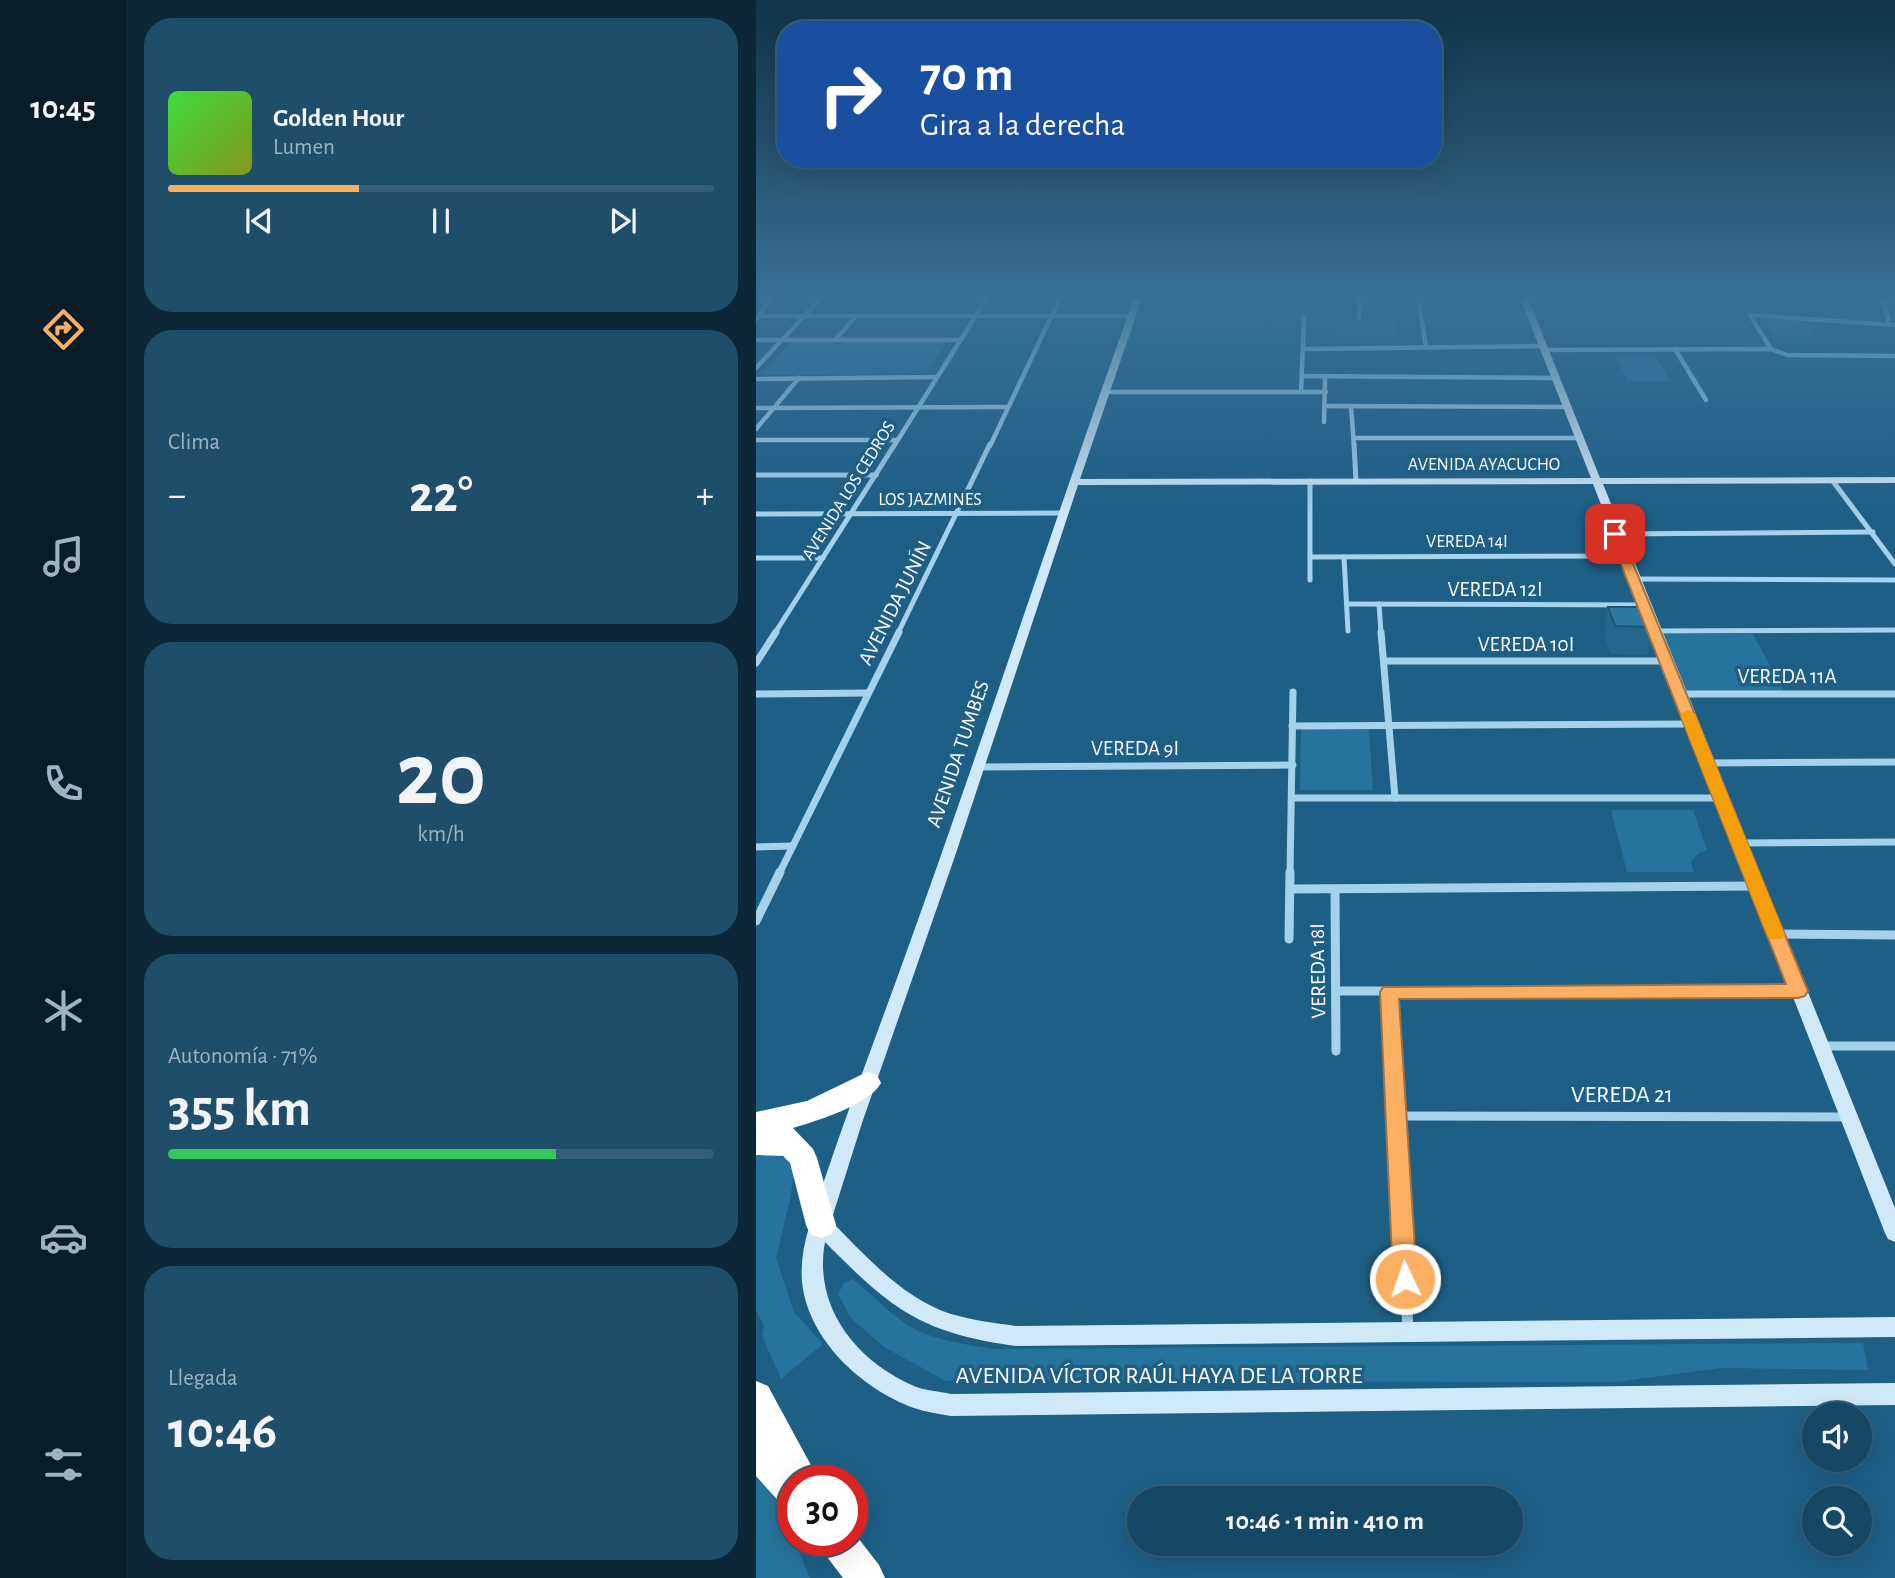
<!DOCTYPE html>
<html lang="es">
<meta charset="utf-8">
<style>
body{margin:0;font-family:"Alegreya Sans",sans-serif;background:#1f4e6a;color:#f1f3f6;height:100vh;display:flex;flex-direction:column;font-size:26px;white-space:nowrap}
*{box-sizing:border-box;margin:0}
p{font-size:23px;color:#9eb2bf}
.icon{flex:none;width:38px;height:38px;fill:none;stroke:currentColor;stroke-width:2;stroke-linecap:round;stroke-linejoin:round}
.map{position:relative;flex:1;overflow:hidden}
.sheet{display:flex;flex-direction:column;gap:18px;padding:18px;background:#0c2737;width:630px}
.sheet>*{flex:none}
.banner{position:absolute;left:21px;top:21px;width:665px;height:147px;border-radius:28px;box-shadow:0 7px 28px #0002,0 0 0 2px #355f78;background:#1a4fa0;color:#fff;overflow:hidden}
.controls{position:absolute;left:1046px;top:1402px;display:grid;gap:14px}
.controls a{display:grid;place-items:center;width:70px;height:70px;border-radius:50%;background:#164764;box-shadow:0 7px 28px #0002,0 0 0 2px #355f78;font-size:35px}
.speed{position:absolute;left:21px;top:1465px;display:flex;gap:14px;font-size:35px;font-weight:700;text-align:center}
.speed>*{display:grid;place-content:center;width:91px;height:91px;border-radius:50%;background:#164764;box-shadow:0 7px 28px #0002,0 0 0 2px #355f78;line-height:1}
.speed .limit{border:10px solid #d22;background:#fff;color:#111}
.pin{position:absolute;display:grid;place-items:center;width:60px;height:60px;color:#fff;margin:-30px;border-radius:14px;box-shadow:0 4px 10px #0006}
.me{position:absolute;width:77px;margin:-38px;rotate:357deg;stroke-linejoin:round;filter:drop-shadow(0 0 5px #0008)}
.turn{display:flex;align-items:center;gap:24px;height:147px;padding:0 28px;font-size:32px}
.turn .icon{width:91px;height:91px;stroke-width:2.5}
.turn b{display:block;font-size:49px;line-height:60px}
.big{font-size:52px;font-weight:700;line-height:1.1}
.sheet .tile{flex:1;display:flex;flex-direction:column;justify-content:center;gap:10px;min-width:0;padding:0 24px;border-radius:28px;background:#1f4e6a}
.sheet .dial{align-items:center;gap:0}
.dial b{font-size:91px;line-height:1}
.song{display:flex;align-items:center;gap:21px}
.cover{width:84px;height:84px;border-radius:10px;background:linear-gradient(135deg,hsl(120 70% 55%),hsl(70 70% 35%))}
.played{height:7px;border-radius:4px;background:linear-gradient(90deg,#faaf62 35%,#355f78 35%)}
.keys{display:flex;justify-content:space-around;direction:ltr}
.heat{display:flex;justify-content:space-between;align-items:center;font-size:38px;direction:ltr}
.charge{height:10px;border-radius:5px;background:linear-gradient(90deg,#34c759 71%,#355f78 0)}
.trip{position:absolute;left:371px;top:1486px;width:396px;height:70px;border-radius:35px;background:#164764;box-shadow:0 7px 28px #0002,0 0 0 2px #355f78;font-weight:700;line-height:70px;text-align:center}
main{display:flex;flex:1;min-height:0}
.menu{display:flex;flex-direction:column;width:126px;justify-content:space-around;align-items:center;background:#091c28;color:#9eb2bf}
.menu .icon{width:49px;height:49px}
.menu .on{color:#faaf62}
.menu b{font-size:32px;color:#f1f3f6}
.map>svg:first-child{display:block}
</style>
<main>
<nav class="menu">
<b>10:45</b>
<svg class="icon on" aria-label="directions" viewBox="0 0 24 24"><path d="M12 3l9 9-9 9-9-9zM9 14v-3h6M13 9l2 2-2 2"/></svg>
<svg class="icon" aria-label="music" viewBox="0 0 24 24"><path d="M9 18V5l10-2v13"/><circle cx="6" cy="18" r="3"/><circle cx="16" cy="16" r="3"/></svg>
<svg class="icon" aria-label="phone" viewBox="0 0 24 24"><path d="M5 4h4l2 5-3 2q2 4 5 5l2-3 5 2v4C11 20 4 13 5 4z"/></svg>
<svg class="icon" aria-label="climate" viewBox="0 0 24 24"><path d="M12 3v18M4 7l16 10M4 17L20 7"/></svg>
<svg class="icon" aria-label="car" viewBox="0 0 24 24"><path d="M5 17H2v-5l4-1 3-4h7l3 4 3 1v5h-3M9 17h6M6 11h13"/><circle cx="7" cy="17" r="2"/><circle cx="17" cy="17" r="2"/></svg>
<svg class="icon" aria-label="filters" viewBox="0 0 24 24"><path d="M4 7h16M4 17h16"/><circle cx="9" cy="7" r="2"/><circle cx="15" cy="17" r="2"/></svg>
</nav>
<section class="sheet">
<div class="tile">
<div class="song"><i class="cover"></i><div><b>Golden Hour</b><p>Lumen</p></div></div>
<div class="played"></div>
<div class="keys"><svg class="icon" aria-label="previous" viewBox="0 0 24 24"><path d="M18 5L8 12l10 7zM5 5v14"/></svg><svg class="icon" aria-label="pause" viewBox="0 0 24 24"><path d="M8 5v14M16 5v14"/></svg><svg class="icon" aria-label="next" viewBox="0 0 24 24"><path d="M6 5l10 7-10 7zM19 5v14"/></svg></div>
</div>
<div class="tile"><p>Clima</p>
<div class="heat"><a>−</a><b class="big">22°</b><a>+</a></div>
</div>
<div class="tile dial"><b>20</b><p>km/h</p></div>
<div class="tile"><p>Autonomía · 71%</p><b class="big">355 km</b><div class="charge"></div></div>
<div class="tile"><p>Llegada</p><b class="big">10:46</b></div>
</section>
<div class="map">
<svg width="1139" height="1578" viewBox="0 0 1139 1578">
<rect width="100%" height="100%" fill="#1d5f85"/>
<g fill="#26749d">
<path d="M1003,318L1046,321L1057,332L1053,335H1018Z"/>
<path d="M580,321H638L640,336H581Z"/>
<path d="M34,343H190L170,374L5,375Z"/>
<path d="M860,357H900L914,381H872Z"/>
<path d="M905,634H997L1028,691L927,692Z"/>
<path d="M545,728H613L617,790H544Z"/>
<path d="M855,810H937L951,850L943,853L935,862L938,872H871Z"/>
<path d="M5,1152L31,1159L38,1173L34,1200L20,1258L38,1312L67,1344L25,1379L6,1336L8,1326L0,1310V1153Z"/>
<path d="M97,1279C119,1297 141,1322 167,1333C190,1342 213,1345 237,1349L1107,1343L1112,1370L965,1368L861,1382L190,1381L128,1347L95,1318L82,1294L88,1283Z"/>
<path d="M0,1474L23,1505L54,1578H0Z"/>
</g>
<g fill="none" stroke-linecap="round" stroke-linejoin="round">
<g stroke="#a4d2ea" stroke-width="4.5">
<path d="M603,298V317"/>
<path d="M663,304L670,347"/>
<path d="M4,316H376"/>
<path d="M0,320L15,298"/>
<path d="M1133,325L1128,302L1139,300"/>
<path d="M0,340H205"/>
<path d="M79,340L100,316"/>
<path d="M547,349L786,346"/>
<path d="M919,349L950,400"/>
<path d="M1015,349L994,315L1139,325"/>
<path d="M788,350L1015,349L1031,355L1139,356"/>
<path d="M0,368L65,298"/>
<path d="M546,376L798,378"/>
<path d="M0,379L181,377"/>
<path d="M349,392H570"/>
<path d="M545,392L548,316"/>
<path d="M569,406L809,407"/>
<path d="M595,406L598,446"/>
<path d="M0,408L251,407"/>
<path d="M568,422L569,377"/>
<path d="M0,429L43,378"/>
<path d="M597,438H822"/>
<path d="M0,440H141"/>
<path d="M138,446L231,298"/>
<path d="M234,446L304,298"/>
</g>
<g stroke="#a4d2ea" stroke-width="5">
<path d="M598,444L600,481"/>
<path d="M0,475H120"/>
<path d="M1076,480L1139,564"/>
<path d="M554,481V580"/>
<path d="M0,514L305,513"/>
<path d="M859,534L1117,532"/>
<path d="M554,557L868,556"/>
<path d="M588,557L592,631"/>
<path d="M0,558H67"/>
<path d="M878,579L1139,580"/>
<path d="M591,604L888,605"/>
<path d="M623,604L625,633"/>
<path d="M899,631L1139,630"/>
<path d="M19,633L139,444"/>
<path d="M142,633L234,444"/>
</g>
<g stroke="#a4d2ea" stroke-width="7">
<path d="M625,632L639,798"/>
<path d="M629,661H910"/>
<path d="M0,663L20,632"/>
<path d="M0,694L112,693"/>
<path d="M924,694H1139"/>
<path d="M536,726L936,724"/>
<path d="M951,763L1139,762"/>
<path d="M222,767L537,765"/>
<path d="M537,798H965"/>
<path d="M983,843L1139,842"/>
<path d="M0,847L37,846"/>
<path d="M23,874L143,632"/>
<path d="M534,874L537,692"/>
</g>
<g stroke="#a4d2ea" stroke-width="9">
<path d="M534,889L1001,886"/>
<path d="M579,890L580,1051"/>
<path d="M0,921L24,872"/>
<path d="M1020,934L1139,935"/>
<path d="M533,939L534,872"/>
<path d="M581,991H1042"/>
<path d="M634,992L644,1183"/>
<path d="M1066,1046H1139"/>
<path d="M640,1116L1091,1117"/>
</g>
<path stroke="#a4d2ea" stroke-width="11" d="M644,1181L652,1330"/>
<path fill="#d0e9f8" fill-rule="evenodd" d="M378,298H386L324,479L835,478L764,298H772L844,478L1139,477V483L847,484L1139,1208V1242L1132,1239L1129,1233L837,484L322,485L198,859L106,1123L75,1221C110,1256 146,1298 195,1314C216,1320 238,1323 260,1326L1139,1317V1337L260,1346C165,1333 135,1309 69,1242C57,1307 100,1361 158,1386C170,1391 183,1391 195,1394L1139,1383V1405L195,1416C183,1414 170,1412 158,1408C106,1389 52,1340 46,1282C43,1247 57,1216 67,1184C91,1112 118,1042 144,970C225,747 298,521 378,298Z"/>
<g fill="#fff" fill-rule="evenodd">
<path d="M111,1072L121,1075L125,1083C113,1105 60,1121 37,1128L57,1149L61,1158L80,1225L76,1234L65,1238L54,1234L50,1225L34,1163L27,1156L0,1155V1112L51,1101Z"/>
<path d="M0,1381L12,1386L63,1480H37V1508L24,1503L0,1476Z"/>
<path d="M96,1530L123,1565L129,1578H87L68,1553L63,1540H96Z"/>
</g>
</g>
<path fill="#26688b" d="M852,607L896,627L891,655L855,654L848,635Z"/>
<path fill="#2c79a2" stroke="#1f5571" stroke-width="2" d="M852,607H888L896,627L859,626Z"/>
<linearGradient id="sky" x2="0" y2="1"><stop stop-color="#103449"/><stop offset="0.57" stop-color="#3a6f94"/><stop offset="1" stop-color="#3a6f94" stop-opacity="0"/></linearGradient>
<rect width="1139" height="519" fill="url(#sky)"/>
<path fill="#faaf62" stroke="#a27240" stroke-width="2" d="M855,531L865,534L1052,991L1049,996L1042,998L643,999L661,1279L657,1286L649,1290L641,1286L637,1279L624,992L627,987L1030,984L853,534Z"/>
<path fill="#f59e0b" d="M932,710L939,714L1029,935L1026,939H1014L1011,935L924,714Z"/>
<g text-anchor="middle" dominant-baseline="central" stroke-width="7" stroke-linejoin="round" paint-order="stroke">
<g font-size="18" fill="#fff" stroke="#1d5f85">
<text x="728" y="465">AVENIDA AYACUCHO</text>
<text transform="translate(93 491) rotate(-58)">AVENIDA LOS CEDROS</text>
<text x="174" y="500">LOS JAZMINES</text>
<text x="711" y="542">VEREDA 14I</text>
</g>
<g font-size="21" fill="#fff" stroke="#1d5f85">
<text x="739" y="589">VEREDA 12I</text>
<text transform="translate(139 603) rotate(-63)">AVENIDA JUNÍN</text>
<text x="770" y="644">VEREDA 10I</text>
<text x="1031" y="676">VEREDA 11A</text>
<text x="379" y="748">VEREDA 9I</text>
<text transform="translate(202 754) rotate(-71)">AVENIDA TUMBES</text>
<text transform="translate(562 971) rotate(-91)">VEREDA 18I</text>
</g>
<g font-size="24" fill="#fff" stroke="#1d5f85">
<text x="866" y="1095">VEREDA 21</text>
<text x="403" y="1376">AVENIDA VÍCTOR RAÚL HAYA DE LA TORRE</text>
</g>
</g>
</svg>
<div class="controls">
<a><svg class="icon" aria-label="sound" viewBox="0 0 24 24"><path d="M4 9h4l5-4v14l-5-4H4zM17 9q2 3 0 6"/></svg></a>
<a><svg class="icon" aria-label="search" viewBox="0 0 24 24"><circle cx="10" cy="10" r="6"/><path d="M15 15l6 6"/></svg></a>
</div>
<div class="speed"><div class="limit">30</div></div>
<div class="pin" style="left:859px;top:534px;background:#d93025"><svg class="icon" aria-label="arrive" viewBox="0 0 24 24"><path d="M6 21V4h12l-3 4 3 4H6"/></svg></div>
<svg class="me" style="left:649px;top:1279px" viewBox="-20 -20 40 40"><circle r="17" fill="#faaf62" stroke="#fff" stroke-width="3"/><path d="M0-11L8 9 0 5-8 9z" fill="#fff"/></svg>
<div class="trip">10:46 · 1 min · 410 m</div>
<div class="banner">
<div class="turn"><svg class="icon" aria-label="right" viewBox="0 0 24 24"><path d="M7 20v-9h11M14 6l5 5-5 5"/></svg><div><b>70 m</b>Gira a la derecha</div></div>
</div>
</div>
</main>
